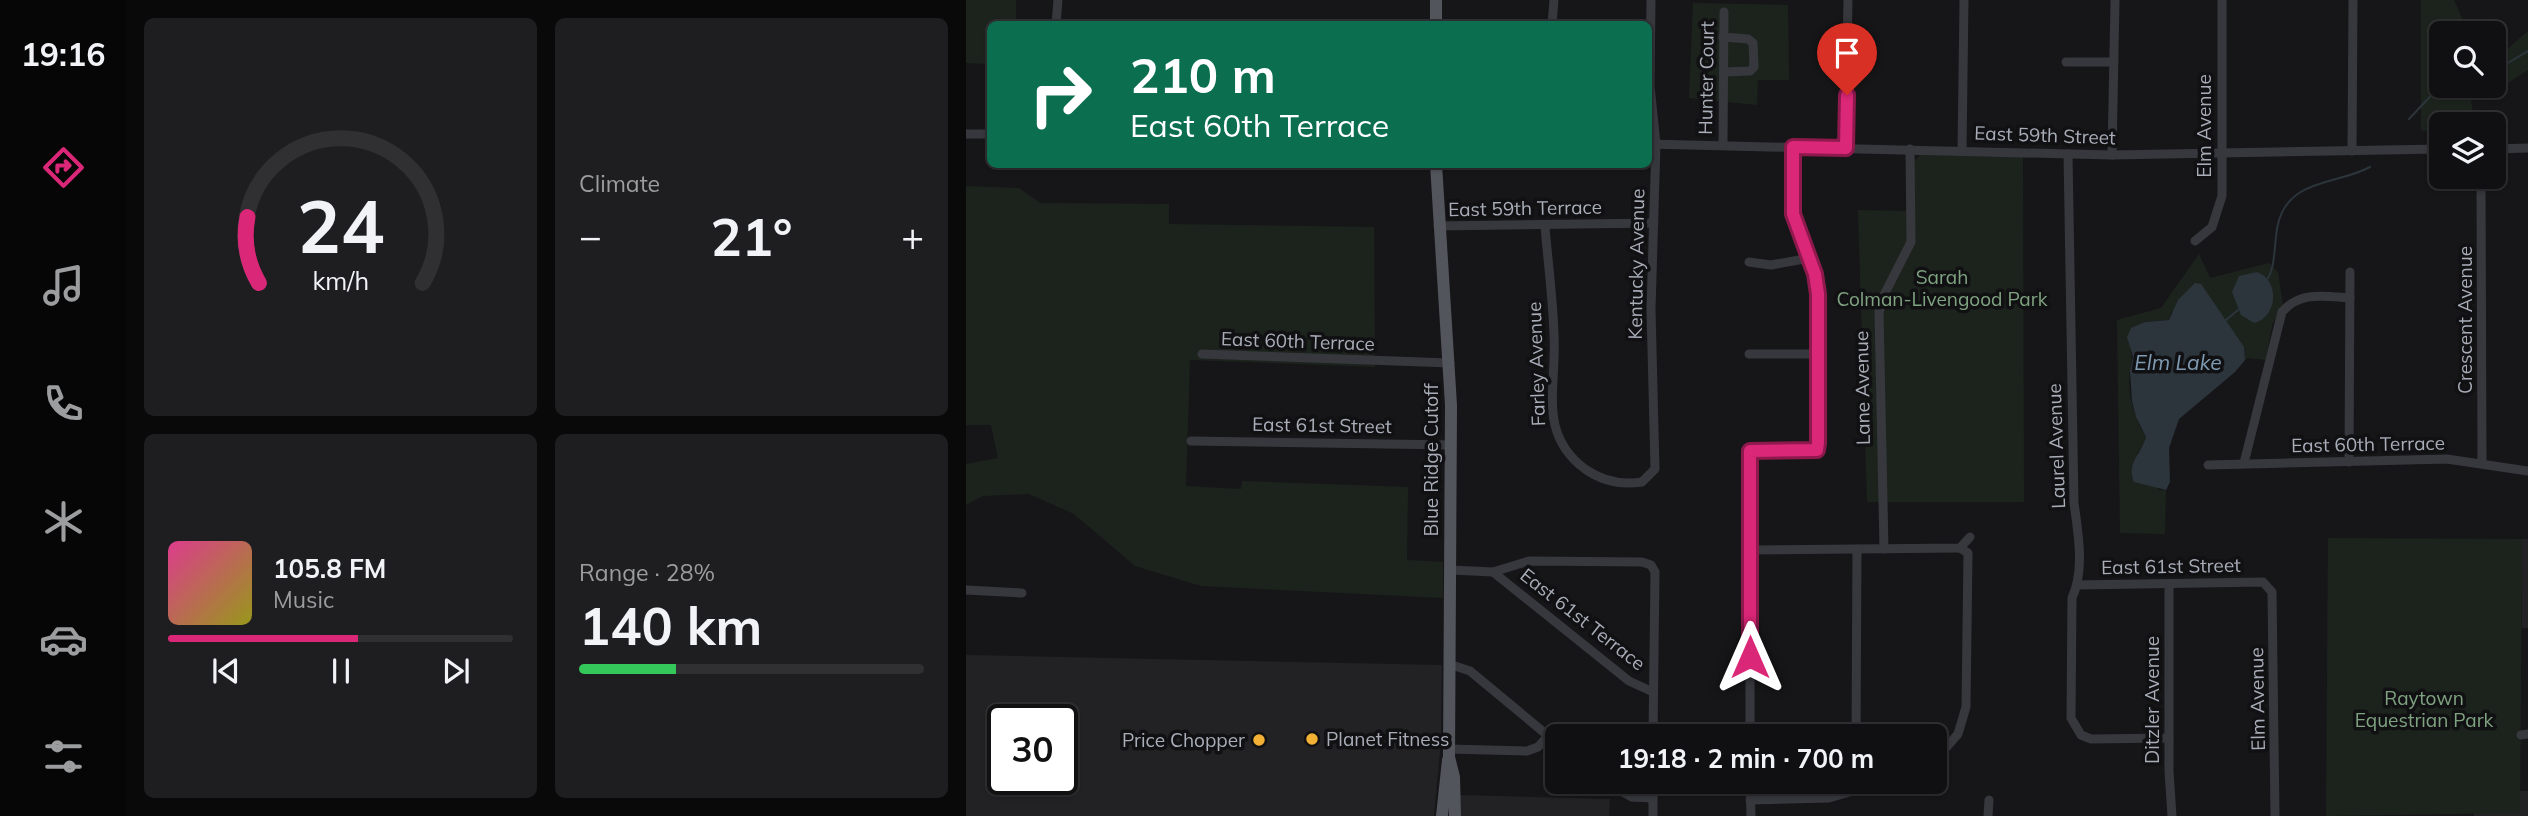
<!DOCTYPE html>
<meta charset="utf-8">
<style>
body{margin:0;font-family:Mulish,sans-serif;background:#1e1e20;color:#f1f3f6;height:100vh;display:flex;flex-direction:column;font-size:26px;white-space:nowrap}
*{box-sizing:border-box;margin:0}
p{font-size:23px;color:#9c9d9f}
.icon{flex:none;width:38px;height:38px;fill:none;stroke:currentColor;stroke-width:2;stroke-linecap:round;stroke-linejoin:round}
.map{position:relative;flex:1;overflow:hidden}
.details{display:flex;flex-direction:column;gap:18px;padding:18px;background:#09090a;width:840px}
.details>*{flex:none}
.guide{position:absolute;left:21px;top:21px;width:665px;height:147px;border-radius:10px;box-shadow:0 2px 5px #0004,0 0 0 2px #303032;background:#0b6e4f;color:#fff;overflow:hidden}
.controls{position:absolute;left:1463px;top:21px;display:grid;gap:14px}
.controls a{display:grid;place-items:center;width:77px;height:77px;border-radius:10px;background:#101012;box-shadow:0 2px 5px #0004,0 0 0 2px #303032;font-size:35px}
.speed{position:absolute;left:21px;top:704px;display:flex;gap:14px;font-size:35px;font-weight:700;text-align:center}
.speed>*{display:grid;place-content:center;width:91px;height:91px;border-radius:50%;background:#101012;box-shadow:0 2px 5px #0004,0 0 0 2px #303032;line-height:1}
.speed .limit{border:4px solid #111;border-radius:10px;background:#fff;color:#111}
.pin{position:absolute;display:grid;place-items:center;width:60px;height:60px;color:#fff;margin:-72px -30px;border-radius:50% 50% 50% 0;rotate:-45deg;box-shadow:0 0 7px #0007}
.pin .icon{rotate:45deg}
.me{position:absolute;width:77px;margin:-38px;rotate:0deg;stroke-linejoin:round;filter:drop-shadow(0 0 5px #0008)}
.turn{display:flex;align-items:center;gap:24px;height:147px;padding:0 28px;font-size:32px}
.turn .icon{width:91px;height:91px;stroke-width:2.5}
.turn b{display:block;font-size:49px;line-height:60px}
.big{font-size:52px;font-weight:700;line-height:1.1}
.details .tile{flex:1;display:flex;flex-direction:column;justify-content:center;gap:10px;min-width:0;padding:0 24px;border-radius:10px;background:#1e1e20}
.details .dial{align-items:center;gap:0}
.dial svg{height:182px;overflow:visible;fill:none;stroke:#303032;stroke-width:7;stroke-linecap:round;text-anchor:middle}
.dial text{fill:#f1f3f6;stroke:none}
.song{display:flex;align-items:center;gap:21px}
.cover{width:84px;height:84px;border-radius:10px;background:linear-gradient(135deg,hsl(330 70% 55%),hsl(60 70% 35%))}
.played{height:7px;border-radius:4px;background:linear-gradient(90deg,#db2777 55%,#303032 55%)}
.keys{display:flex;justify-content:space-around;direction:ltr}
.heat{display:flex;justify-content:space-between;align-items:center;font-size:38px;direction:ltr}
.charge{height:10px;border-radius:5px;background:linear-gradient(90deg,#34c759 28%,#303032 0)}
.details .tiles{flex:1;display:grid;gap:18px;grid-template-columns:repeat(2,1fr)}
.trip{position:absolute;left:579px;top:724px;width:402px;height:70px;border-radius:10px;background:#101012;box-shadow:0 2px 5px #0004,0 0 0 2px #303032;font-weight:700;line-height:70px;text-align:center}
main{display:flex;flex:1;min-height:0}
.tab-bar{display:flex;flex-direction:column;width:126px;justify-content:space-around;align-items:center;background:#060607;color:#9c9d9f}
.tab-bar .icon{width:49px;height:49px}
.tab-bar .current{color:#db2777}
.tab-bar b{font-size:32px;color:#f1f3f6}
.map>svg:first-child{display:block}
</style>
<main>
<nav class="tab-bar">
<b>19:16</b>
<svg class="icon current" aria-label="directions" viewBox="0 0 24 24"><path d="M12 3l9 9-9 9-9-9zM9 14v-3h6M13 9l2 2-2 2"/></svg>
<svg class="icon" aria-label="music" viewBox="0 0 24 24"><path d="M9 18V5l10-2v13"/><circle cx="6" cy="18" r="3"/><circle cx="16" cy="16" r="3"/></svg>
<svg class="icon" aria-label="phone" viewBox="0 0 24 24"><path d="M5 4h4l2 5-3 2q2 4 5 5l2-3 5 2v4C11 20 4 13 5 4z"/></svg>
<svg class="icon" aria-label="climate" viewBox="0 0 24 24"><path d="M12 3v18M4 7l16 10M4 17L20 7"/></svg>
<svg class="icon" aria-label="car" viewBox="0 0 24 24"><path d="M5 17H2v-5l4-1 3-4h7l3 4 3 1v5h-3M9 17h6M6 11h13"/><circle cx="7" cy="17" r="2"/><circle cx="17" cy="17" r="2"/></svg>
<svg class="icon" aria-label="filters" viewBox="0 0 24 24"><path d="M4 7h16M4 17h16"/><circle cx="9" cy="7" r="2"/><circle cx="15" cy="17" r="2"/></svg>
</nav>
<section class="details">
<div class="tiles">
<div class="tile dial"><svg viewBox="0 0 100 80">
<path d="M14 69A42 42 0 1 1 86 69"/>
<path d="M14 69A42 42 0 0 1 9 40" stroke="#db2777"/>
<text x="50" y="56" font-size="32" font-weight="700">24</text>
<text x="50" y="72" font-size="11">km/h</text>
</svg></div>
<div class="tile"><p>Climate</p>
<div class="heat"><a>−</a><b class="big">21°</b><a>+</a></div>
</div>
<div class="tile">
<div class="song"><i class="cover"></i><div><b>105.8 FM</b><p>Music</p></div></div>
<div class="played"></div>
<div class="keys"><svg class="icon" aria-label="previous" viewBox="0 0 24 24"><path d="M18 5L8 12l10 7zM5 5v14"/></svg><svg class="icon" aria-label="pause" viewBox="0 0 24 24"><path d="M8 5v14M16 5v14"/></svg><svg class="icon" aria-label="next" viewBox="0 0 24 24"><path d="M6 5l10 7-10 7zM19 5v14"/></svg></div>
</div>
<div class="tile"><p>Range · 28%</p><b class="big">140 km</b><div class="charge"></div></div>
</div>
</section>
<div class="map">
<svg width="1562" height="816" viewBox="0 0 1562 816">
<rect width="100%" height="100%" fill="#161618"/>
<g fill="#222225" fill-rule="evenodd">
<rect x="1556" y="539" width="6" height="89"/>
<path d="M0,655L476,665L475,742L468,816H0ZM37,719H96V779H37Z"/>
<path d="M1554,791H1562V816H1508V813H1554Z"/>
<path d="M494,795L644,799L643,816H494Z"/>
</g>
<g fill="#1c231d">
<path d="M0,0H50V24H24V64L0,63Z"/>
<path d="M1455,0H1488L1497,20V33H1475V86H1508L1505,101L1509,124H1475V135L1455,130Z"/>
<path d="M727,3L822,5L823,80H792L791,105L723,98Z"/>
<path d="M1562,31V70L1542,83L1529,86L1528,61Z"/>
<path d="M954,155L1057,157L1058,502H901L892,210L941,211L948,161Z"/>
<path d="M0,186L53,188L74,203L203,204V224L408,227L409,367L224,360L220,486L275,489L276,481L442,487L441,560L477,562V598L235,586L169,566L108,514L63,494L17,496L0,505V464L32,458L25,425H0Z"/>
<path d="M1233,254L1244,278L1303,263L1312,272L1317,305L1306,325L1300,360L1282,358L1279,360L1278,347L1206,311L1203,320L1178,322L1164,349C1167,358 1166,361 1164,371C1160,391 1169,421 1180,437L1178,446L1171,453L1193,490H1200L1199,534L1154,533L1151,320L1195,308Z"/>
<path d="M1362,538L1556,539L1554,813L1360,816Z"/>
</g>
<g fill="#2c353c">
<path d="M1291,272C1314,280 1312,317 1288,323L1275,315L1266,292L1273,276Z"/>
<path d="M1229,283L1235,284L1278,347L1279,360L1269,372L1213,419L1203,448L1204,482L1200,490L1168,482C1160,462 1176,454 1180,437L1170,417L1166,401L1164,371L1167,357L1161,337L1165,328L1179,322L1203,320L1212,300Z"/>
</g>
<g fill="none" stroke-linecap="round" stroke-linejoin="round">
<g stroke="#2c353c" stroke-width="2">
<path d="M1528,71L1562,51"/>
<path d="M1443,119L1475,85"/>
<path d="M1302,278C1310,265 1308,240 1312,224C1323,178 1371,185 1404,167"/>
<path d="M1260,320L1272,310"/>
</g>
<g stroke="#37383d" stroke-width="9">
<path d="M90,24L92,0"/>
<path d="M586,24L588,0"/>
<path d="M757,37L782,39L787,43L788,67L784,71L758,72"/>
<path d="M1100,62H1148"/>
<path d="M0,134H24"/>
<path d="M682,144L1146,155L1475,149"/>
<path d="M757,145L758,12"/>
<path d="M879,148L882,0"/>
<path d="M1528,149L1562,148"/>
<path d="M996,150L998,0"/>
<path d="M1386,151L1387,0"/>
<path d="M1102,154L1108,503C1112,533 1119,570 1106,598L1105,718L1115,735L1125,739L1203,738"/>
<path d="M1146,155L1149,0"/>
<path d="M1515,177L1516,463"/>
<path d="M472,226L688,223"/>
<path d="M579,227C582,263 587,299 588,335C591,387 571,433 619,469C636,481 656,485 676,482L689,469L685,309L690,144L684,86L685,0"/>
<path d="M1229,241L1246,227L1256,196V0"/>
<path d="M783,262L805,265L844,258"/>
<path d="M236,354L484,363"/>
<path d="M783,354H852"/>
<path d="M225,441L486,445"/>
<path d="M1383,462L1384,272"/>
<path d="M1278,463L1316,312C1334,291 1358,296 1384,298"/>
<path d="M1242,465L1481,459L1562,471"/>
<path d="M918,549L913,312L917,297L945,242L944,149"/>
<path d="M784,550L994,548L1004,537"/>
<path d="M485,570L527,572L563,561L676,562L685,565L689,572L687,737"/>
<path d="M527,572L663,681L687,692"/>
<path d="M1203,584V771L1206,816"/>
<path d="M1111,585L1297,582L1306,592L1309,816"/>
<path d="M0,590L56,593"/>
<path d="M483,664L504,671L592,744"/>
<path d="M1555,735L1562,734"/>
<path d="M784,737V451L851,450L852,443V294L849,274L827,214V147"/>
<path d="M890,737L891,549"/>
<path d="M483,749L561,751L572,747L582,736"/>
<path d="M970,759L992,734L1000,707L1002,553L994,548"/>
<path d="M639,782L666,797L687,798"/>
<path d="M687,782V816"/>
<path d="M784,782L785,816"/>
<path d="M784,800L863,798L917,782"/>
<path d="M1022,816L1023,800"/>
</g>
<g stroke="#53555c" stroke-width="12">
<path d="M470,24V0"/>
<path d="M470,164L485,405L483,757L488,777L489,816"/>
<path d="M476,816L482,760"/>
</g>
</g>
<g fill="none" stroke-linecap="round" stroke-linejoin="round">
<defs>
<path id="route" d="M784,657V451L851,450L852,443V294L849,274L827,214V147L880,148L881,95"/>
</defs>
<use href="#route" stroke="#8e194d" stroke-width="18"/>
<use href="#route" stroke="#db2777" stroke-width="12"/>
</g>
<g fill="#f2b134" stroke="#111113" stroke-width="2.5">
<circle cx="346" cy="739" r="7"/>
<circle cx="293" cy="740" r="7"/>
</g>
<g text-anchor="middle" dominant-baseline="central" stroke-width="7" stroke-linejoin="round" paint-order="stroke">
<g font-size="19" fill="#a8adb8" stroke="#111113">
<text transform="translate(740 78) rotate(-89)">Hunter Court</text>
<text transform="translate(1238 126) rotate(-90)">Elm Avenue</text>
<text transform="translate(1079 135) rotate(2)">East 59th Street</text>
<text transform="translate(559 208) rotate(-1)">East 59th Terrace</text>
<text transform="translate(670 264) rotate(-89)">Kentucky Avenue</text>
<text transform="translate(1499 320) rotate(-90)">Crescent Avenue</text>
<text transform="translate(332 341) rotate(2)">East 60th Terrace</text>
<text transform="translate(570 364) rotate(-92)">Farley Avenue</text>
<text transform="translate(896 388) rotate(-91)">Lane Avenue</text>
<text transform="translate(356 425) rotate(1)">East 61st Street</text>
<text transform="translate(1402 444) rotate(-1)">East 60th Terrace</text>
<text transform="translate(1090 446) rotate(-92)">Laurel Avenue</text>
<text transform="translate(465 460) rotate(-90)">Blue Ridge Cutoff</text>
<text transform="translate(1205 566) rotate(-1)">East 61st Street</text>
<text transform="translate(617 619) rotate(38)">East 61st Terrace</text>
<text transform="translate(1291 699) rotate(-91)">Elm Avenue</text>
<text transform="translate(1186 700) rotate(-90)">Ditzler Avenue</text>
</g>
<g font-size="19" fill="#7fa381" stroke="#111113">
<text x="976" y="277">Sarah<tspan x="976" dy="22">Colman-Livengood Park</tspan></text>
<text x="1458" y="698">Raytown<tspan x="1458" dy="22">Equestrian Park</tspan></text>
</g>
<g font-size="19" fill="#a8adb8" stroke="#111113" text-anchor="start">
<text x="360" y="739">Planet Fitness</text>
<text x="279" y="740" text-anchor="end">Price Chopper</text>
</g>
<g font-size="21" font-style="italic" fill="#7f9bb3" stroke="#111113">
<text x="1212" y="362">Elm Lake</text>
</g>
</g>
</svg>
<div class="controls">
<a><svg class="icon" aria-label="search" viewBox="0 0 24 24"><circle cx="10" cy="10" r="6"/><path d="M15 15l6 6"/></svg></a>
<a><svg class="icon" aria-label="layers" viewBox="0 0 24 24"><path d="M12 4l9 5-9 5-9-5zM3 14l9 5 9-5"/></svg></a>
</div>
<div class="speed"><div class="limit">30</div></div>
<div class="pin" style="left:881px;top:95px;background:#d93025"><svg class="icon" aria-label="arrive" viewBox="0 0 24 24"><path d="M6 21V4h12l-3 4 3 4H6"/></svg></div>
<svg class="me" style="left:784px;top:657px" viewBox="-20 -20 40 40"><path d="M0-17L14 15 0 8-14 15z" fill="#db2777" stroke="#fff" stroke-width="4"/></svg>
<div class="trip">19:18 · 2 min · 700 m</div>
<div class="guide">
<div class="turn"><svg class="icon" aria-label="right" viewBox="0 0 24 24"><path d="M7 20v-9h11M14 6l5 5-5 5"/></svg><div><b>210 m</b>East 60th Terrace</div></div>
</div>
</div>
</main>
